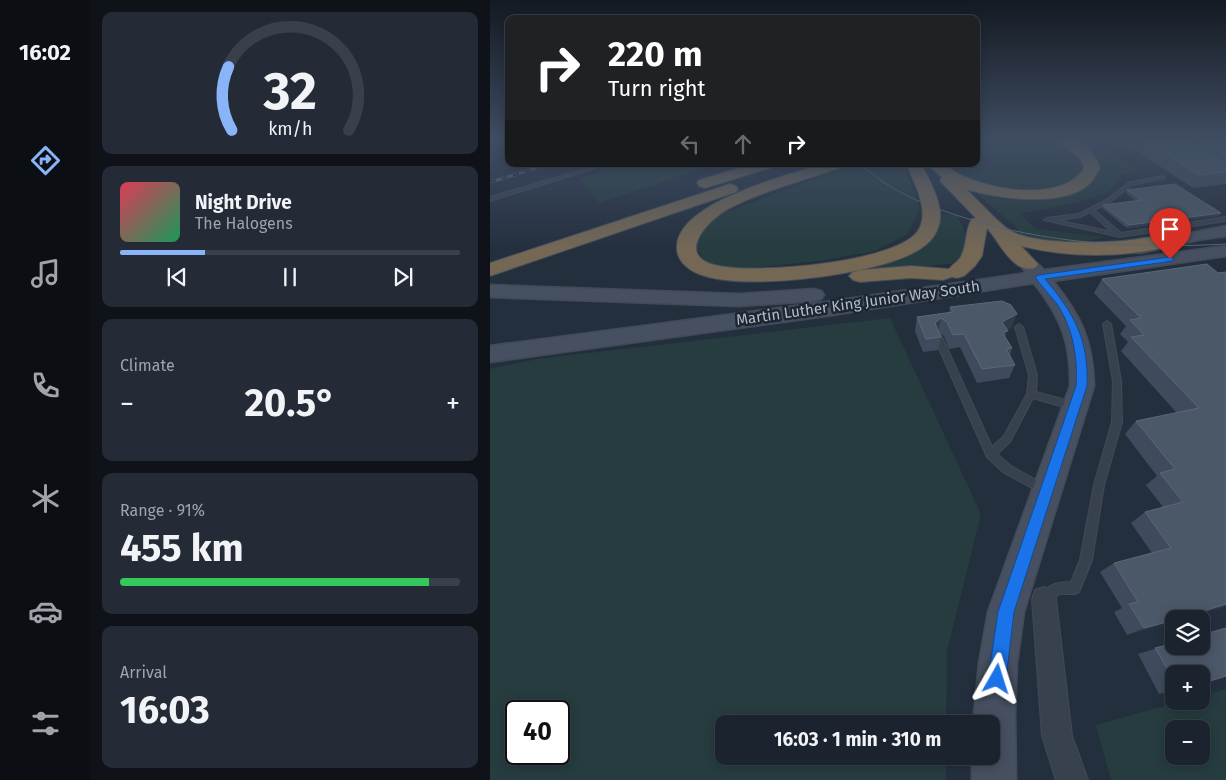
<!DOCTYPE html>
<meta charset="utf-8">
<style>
body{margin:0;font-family:"Fira Sans",sans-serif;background:#242b36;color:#f1f3f6;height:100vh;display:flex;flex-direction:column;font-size:19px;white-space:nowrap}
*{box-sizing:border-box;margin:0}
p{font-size:16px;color:#a0a4aa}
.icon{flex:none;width:28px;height:28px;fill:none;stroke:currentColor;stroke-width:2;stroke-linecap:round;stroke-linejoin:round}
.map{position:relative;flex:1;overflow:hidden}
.panel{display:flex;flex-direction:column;gap:12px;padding:12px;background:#0f1319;width:400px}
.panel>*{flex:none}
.guide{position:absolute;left:15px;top:15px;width:475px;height:152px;border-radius:10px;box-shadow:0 2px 12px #0003,0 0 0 1px #39404a;background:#202124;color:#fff;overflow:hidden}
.tools{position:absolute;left:675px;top:610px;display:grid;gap:10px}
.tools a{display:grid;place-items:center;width:45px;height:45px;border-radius:10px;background:#1b232e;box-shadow:0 2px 12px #0003,0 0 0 1px #39404a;font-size:25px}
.speed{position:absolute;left:15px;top:700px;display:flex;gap:10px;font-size:25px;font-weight:700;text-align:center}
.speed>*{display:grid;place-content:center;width:65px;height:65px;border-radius:50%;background:#1b232e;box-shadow:0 2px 12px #0003,0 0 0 1px #39404a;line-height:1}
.speed .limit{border:2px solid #111;border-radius:8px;background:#fff;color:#111}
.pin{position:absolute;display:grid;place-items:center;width:42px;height:42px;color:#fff;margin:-51px -21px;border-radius:50% 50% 50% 0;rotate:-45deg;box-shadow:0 0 5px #0007}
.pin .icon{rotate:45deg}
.me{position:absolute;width:55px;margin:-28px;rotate:6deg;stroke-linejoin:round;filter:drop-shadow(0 0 4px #0008)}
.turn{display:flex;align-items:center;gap:18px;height:105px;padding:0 20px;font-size:22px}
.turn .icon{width:65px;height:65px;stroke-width:2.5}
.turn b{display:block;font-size:35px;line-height:42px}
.lanes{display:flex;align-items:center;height:48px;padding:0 20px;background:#0003;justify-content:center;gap:25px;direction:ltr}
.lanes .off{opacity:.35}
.big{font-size:38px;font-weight:700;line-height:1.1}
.panel .card{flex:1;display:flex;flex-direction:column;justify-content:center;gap:8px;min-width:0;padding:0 18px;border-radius:10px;background:#242b36}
.panel .dial{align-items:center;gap:0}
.dial svg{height:130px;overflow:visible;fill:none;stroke:#39404a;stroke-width:7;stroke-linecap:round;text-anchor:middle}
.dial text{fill:#f1f3f6;stroke:none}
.song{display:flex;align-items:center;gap:15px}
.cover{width:60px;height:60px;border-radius:8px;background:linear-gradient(135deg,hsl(350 70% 55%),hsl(150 70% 35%))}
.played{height:5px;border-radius:2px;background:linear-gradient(90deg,#8ab4f8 25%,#39404a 25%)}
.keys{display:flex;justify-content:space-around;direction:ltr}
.heat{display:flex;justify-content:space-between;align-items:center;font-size:28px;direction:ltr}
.charge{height:8px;border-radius:4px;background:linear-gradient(90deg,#34c759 91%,#39404a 0)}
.trip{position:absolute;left:225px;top:715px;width:285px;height:50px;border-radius:10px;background:#1b232e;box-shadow:0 2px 12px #0003,0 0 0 1px #39404a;font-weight:700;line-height:50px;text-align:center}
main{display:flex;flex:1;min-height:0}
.dock{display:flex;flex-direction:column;width:90px;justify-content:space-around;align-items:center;background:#0b0e12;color:#a0a4aa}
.dock .icon{width:35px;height:35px}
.dock .selected{color:#8ab4f8}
.dock b{font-size:22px;color:#f1f3f6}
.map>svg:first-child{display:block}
</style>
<main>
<nav class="dock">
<b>16:02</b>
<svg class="icon selected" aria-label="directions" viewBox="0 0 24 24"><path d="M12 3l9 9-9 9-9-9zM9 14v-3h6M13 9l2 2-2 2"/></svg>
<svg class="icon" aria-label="music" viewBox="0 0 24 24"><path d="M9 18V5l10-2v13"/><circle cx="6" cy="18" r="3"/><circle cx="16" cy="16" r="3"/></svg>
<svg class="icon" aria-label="phone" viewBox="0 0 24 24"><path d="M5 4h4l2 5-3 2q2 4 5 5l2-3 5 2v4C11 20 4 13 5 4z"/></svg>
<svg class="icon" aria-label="climate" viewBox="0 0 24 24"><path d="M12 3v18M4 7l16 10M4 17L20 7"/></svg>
<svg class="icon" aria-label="car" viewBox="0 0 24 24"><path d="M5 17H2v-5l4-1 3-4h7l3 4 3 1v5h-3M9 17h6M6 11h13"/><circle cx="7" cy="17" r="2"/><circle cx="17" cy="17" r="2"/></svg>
<svg class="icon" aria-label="filters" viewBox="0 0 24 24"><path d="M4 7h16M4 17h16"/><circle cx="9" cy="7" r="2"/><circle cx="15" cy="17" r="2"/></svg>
</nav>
<section class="panel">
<div class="card dial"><svg viewBox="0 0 100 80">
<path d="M14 69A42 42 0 1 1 86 69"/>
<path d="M14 69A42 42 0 0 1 12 30" stroke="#8ab4f8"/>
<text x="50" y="56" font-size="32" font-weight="700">32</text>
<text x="50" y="72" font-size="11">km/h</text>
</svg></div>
<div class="card">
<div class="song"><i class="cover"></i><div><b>Night Drive</b><p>The Halogens</p></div></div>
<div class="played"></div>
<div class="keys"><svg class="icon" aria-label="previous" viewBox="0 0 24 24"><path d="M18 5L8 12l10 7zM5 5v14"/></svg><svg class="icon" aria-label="pause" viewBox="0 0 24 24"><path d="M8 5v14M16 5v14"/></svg><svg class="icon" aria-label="next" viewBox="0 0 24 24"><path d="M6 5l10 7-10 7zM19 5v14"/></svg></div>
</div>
<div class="card"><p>Climate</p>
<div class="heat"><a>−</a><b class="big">20.5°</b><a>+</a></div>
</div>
<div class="card"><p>Range · 91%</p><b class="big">455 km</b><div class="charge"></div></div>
<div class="card"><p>Arrival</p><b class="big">16:03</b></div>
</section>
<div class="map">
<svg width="736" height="780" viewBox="0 0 736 780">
<rect width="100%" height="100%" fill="#242f3e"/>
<g fill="#263c3f" fill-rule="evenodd">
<path d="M486,140C508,140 541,137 561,140C575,143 585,152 593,162C591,188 555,192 534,192C523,192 492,185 481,181C472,178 463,170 456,164H486Z"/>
<path d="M577,140H600L651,171L631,175L620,191L589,202L530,214L546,229L616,237L588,243L537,238L530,234L526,227L483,190L500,197L517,199L562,195L608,168Z"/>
<path d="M134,164H227L109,203L89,178Z"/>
<path d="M364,164H414L430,209L418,234L385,251L330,261L260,268L231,266L215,261L206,248L211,227L232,214Z"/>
<path d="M466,214C477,230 482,254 460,264L353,272L432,247L445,235L449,226L450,215Z"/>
<path d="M400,318L491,514L457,651L456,724H234V756H456V780H0V369L47,359ZM69,711V754H26V711Z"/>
<path d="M736,689V780H621L606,725L692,701H711V696ZM684,729H711V756H684Z"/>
</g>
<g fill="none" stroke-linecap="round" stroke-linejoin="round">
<defs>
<g id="lane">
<path d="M112,164H118L0,201V197Z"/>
<path d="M672,176H674V178L642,185L620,202L604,210L631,233L736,217V221L630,237L554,220L557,218L589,214L616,200L638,183ZM600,212L622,232L567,220L590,217Z"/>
<path d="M617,321L621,324L631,381L632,422L614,485L602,560L589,592L585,594H569L560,602L556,604L552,602L550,598C556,584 568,582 581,582L590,560L604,485L622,422L623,381L613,324Z"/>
<path d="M529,324L533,327L547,375L546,392L587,403L589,406L587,409L584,410L543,398L520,442L507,454L521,466L557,486L558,489L557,492L553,494L513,472L497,457L444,337L448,334L452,337L502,447L514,436L537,394L539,375L525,327Z"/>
</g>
<path id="street" d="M554,587L563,590L566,599L582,736L598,780H566L552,736L542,599L545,590Z"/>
<g id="secondary">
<path d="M736,226V236L708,240L650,253L644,252L641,248L644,244L650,243Z"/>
<path d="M736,246V256L563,281C591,315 603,341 604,386L534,612L527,663L525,712L526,780H482V756H501V724H483L489,663L498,612L580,386C581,342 571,318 544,283L336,316L0,362V346L336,302L536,273L531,266L533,262C544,259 547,263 554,270Z"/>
<path d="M0,285L249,294L324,289L331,291L334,295L331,299L324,301L249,306L0,297Z"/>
</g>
<g id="highway">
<path d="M567,140C573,140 580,139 585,140C596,143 607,157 610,168C607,172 605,178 602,181C579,209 506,199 476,189C487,199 510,225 521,231C544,244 604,243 631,241C647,240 666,234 681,238L684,242L681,246C633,258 579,258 531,246L548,264L545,268C522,274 510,242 497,228L492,256L485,266L474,276L467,278L462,277L453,280L421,278L370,282L363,280L359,276L363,272L370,270L421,266L459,269C462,265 467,262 470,258C478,246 474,230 482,219L486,218L452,183L450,180L452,177L436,164C440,164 447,163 451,164C456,165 461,169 465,172C473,176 481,180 490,182C519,192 576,198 594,168L590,158Z"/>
<path d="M263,164H285L283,167L215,188L209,186L207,183L209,180Z"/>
<path d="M333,164H354L352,167C316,180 272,191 238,209C218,220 185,255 225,265C260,275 411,263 429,229C440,209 423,182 417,164H431C440,181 456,208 448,228C444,240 432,249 421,254C379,275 253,292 209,274C198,270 188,261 187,250C182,203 299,175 333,164Z"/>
<path d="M240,184L246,186L248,189L246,192L0,276V263Z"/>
</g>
</defs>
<use href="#lane" stroke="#414a57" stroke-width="2"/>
<use href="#street" stroke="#414a57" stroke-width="2"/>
<use href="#secondary" stroke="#414a57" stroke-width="3"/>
<use href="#highway" stroke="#434c59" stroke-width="2"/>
<use href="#lane" fill="#38414e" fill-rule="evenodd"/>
<use href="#street" fill="#38414e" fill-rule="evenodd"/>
<use href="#secondary" fill="#465061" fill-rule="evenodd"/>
<use href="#highway" fill="#746855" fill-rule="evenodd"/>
<path stroke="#5a6575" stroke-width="1" d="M369,164C380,172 391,181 403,188C423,200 447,209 469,216C555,244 646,249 736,244"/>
<defs>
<path id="rail" d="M0,182L61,164"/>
</defs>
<use href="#rail" stroke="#5a6575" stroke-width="3"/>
<use href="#rail" stroke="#1d2633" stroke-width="2" stroke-dasharray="6" stroke-linecap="butt"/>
</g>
<g fill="#3f4b5c">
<path d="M630,140H736V184L703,188Z"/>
<path d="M637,190L731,213L728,216L637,228L612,208L613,205L646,201L636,193Z"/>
<path d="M736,272V606L692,619H684L637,635L624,612L632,608L610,572L624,563L662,553L641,523L655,512L673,507L656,485L667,476L635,434L646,421L687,413L631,351L638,342L630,334L636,326L604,293L612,279L728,273Z"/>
<path d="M460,307L522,327L517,330L515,337L522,348L520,355L525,365L519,378L487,383L470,347L459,349L454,336L449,333L451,337L448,350L433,352L425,331L427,317L459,313Z"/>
<path d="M684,643V691L669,694L648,654Z"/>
</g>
<g fill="#2f3b4b">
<path d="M731,213L728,216L637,228L639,225Z"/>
<path d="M527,314L522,327L516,331L512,332V322Z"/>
<path d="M451,318L448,332L445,323Z"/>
<path d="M736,604V606L692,619H687Z"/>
<path d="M684,620V621L637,635L654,628Z"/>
</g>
<g fill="#4b5868" stroke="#5c6777">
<path d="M654,140H695L736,163V172L710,175Z"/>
<path d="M707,140H736V157Z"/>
<path d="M685,184L731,213L639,225L613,205L652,200L637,190Z"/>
<path d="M717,264L728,273L736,272V604L687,619H684V620L654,628L639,604L648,602L624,563L681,548L655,512L693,502L670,473L685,469L646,421L709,408L641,337L654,335L640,320L651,318L612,279Z"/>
<path d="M512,301L521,305L527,314L512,322L518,331L512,332L522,348L516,349L525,365L492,369L474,334L463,335L457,322L451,318L445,323L451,337L436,339L427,317L463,312L460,307Z"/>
<path d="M736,628V676L711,684V674H684V680L665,648L684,643V646H711V635Z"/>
</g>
<linearGradient id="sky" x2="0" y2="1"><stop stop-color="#141a22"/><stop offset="0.56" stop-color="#3f4d63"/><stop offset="1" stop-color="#3f4d63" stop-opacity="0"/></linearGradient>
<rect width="736" height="250" fill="url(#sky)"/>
<path fill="#1a73e8" stroke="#114b97" d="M680,257H683V261L555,279C584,313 599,340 597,386L524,612L516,679L513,685L507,688L500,685L498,679L508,612L586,386C588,358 583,328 567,304C560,295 552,287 545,277L549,275Z"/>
<g text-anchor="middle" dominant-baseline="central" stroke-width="5" stroke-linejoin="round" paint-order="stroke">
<g font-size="15" fill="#b4bcc9" stroke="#1d2633">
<text transform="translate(368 303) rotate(-8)">Martin Luther King Junior Way South</text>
</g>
</g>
</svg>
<div class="tools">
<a><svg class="icon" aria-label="layers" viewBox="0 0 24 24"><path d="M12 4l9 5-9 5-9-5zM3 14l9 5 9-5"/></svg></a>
<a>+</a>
<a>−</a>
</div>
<div class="speed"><div class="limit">40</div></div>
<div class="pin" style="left:680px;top:259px;background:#d93025"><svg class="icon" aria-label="arrive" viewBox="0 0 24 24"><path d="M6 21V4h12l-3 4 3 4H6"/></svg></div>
<svg class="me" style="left:507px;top:679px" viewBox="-20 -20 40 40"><path d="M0-17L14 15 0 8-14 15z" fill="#1a73e8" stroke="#fff" stroke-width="4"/></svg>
<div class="trip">16:03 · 1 min · 310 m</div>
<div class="guide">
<div class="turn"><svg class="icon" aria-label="right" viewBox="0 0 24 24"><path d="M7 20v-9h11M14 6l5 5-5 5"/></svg><div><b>220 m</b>Turn right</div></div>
<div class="lanes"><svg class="icon off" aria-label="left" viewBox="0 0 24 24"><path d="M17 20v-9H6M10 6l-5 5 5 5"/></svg><svg class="icon off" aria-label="ahead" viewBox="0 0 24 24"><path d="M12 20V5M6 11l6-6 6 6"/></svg><svg class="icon" aria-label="right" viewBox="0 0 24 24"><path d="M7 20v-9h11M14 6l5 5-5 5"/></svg></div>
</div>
</div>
</main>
